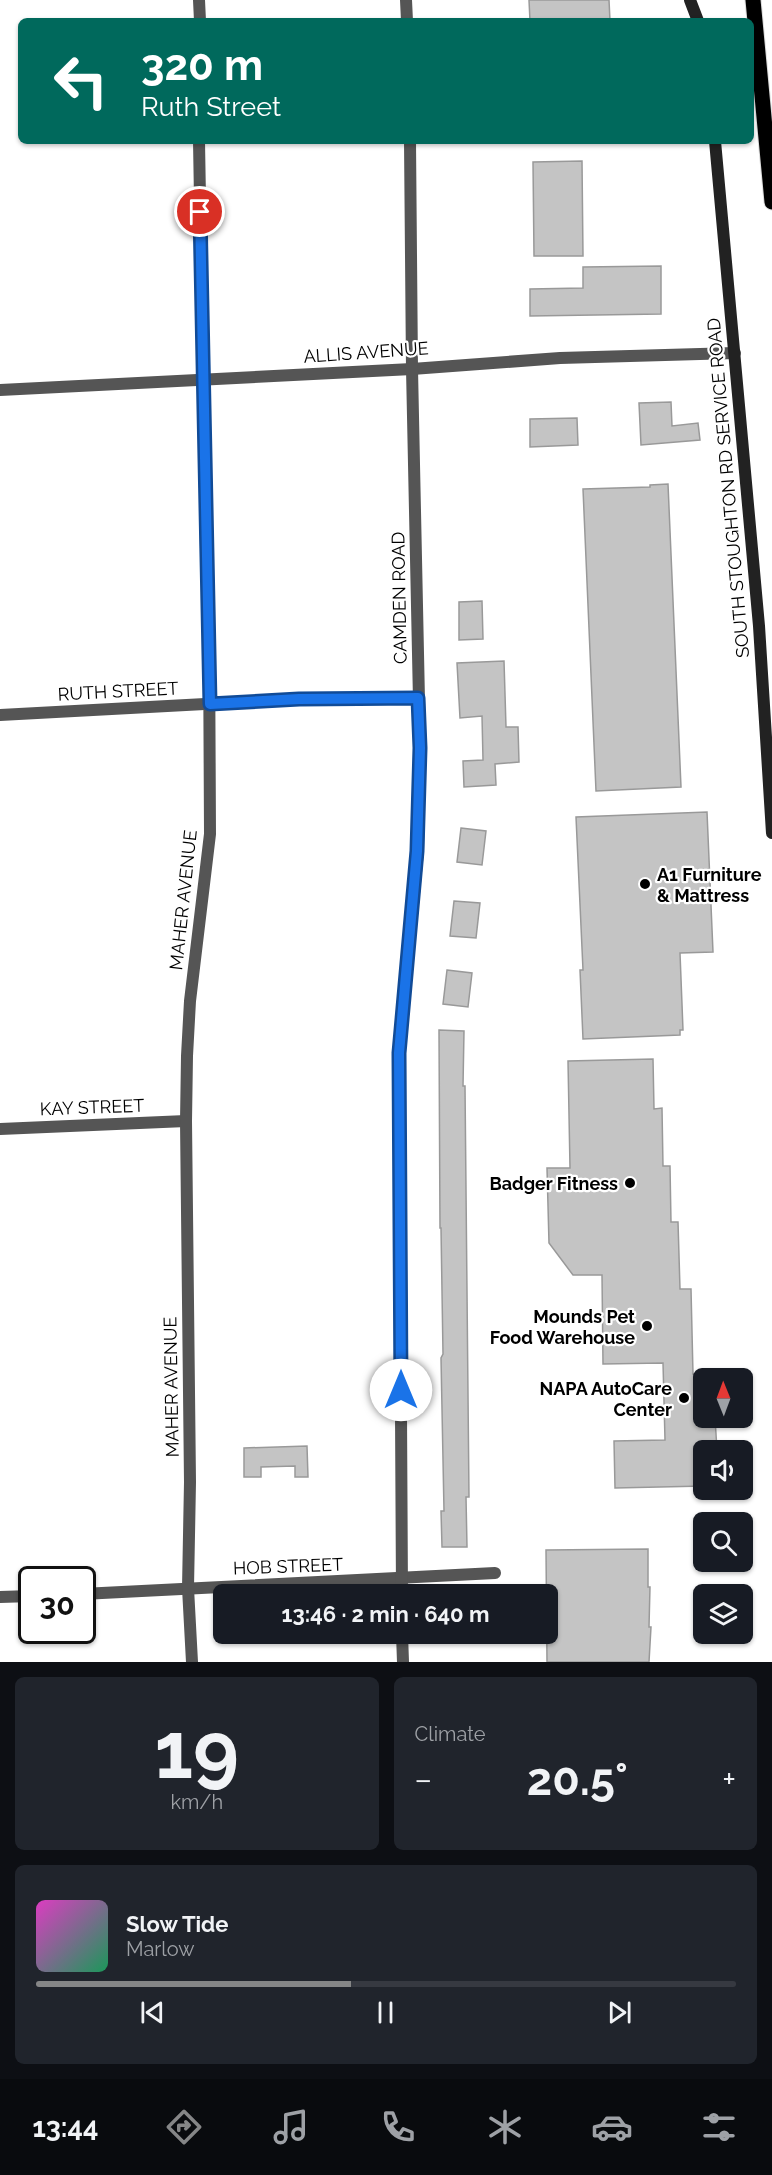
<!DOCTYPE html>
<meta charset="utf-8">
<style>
body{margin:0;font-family:Raleway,sans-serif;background:#20242c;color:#f1f3f6;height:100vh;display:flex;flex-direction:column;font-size:22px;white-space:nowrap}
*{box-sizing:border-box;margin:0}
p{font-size:20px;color:#9ea1a6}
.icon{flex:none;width:33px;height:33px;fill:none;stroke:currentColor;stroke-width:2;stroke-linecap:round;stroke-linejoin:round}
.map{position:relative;height:1662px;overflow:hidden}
.panel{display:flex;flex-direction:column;gap:15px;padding:15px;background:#0d0f14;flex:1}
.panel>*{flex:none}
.guide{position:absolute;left:18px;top:18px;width:736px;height:126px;border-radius:9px;box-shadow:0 2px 4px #0004;background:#00695c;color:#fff;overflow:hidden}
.needle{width:39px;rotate:359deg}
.buttons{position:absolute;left:693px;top:1368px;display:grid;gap:12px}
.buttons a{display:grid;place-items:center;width:60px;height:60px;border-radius:9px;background:#171b24;box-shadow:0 2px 4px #0004;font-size:30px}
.speed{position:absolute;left:18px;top:1566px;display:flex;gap:12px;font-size:30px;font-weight:700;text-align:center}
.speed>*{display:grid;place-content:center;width:78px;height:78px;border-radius:50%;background:#171b24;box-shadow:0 2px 4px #0004;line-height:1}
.speed .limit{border:3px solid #111;border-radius:9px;background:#fff;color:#111}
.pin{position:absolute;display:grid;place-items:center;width:51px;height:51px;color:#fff;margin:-26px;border:3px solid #fff;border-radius:50%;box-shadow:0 2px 6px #0007}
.me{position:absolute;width:66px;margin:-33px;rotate:0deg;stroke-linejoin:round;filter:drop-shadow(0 0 4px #0008)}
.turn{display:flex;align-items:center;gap:21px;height:126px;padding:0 24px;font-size:27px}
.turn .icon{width:78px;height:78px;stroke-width:2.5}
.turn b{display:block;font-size:42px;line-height:51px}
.big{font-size:45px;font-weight:700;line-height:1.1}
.panel .tile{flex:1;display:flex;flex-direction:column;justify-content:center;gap:9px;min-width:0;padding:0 21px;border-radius:9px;background:#20242c}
.panel .dial{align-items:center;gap:0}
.dial b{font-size:78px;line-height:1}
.song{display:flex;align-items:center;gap:18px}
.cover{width:72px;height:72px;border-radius:9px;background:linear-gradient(135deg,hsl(310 70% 55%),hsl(150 70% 35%))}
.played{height:6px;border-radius:3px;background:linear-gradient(90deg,#858687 45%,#363941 45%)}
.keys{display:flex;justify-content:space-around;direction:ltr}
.heat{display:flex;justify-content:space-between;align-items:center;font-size:33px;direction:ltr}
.panel .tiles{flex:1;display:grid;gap:15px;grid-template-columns:1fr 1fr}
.tile:last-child{grid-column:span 2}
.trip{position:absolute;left:213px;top:1584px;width:345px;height:60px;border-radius:9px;background:#171b24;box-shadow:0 2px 4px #0004;font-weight:700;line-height:60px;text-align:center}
.menu{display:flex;height:96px;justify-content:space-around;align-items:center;background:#090b0e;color:#9ea1a6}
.menu .icon{width:42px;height:42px}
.menu .selected{color:#858687}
.menu b{font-size:27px;color:#f1f3f6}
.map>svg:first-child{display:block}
</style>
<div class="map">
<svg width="772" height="1662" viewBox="0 0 772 1662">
<rect width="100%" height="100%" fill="#fff"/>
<g fill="#c4c4c4" stroke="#999" stroke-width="1.5">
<path d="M529,0H609L610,21H530Z"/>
<path d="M582,161L583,256H534L533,162Z"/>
<path d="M661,266V314L530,316V289L583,288V267Z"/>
<path d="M671,402L672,426L698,423L700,440L641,445L639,403Z"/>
<path d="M577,418L578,445L530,447V419Z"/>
<path d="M668,484L681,787L596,791L583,489L650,487V485Z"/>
<path d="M482,601L483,639L459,640V602Z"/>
<path d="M504,661L506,727H518L519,762L495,764L496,785L464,787L463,761L483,760L482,716L460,718L457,663Z"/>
<path d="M707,812L713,952L680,953L683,1030H680V1035L583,1039L580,970H583L576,817Z"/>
<path d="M461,828L486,831L482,865L457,862Z"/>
<path d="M454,901L480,903L476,938L450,936Z"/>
<path d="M447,970L472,973L468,1007L443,1004Z"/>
<path d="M439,1030L464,1031L463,1086H465L469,1497H466L467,1547H442L441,1511H444L441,1358L443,1354L441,1228H440Z"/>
<path d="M653,1059L654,1109L662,1108L663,1166H670L671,1222H678L680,1289H691L693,1374H704V1418H715L717,1450H704V1486L615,1488L614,1441L665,1440L663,1363L603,1364L602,1275H573L549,1243L547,1168H570L568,1061Z"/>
<path d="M307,1446L308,1477H295V1466L261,1467V1477H244V1448Z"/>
<path d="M648,1549V1587H650L649,1627H651L649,1662H547L546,1550Z"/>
</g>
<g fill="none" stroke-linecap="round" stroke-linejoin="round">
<defs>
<path id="primary" d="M753,0L772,202"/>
</defs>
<use href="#primary" stroke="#dbdbdb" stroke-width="17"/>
<g stroke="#555" stroke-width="12">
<path d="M199,0L200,21"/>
<path d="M406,0L407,21"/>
<path d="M0,390L412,369L560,358L735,353"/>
<path d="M0,715L299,699L418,698"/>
<path d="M0,1129L186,1121"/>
<path d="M82,1594L495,1573"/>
<path d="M402,1594L399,1054L418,851L420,748L412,369L410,141"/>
<path d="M0,1597L32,1596"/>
<path d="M402,1634L403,1662"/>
<path d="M192,1662L188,1588L190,1482L186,1121L187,1056L190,1001L210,834L209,633L206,549L199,141"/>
</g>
<g stroke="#222" stroke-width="12">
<path d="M690,0L698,21"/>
<path d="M715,141L759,626L772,833"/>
</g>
<use href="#primary" stroke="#000" stroke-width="15"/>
</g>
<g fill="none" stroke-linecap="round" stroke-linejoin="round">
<defs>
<path id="route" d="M200,212L210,704L299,699L418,698L420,748L417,851L399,1053L401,1390"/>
</defs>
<use href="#route" stroke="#114b97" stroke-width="15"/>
<use href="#route" stroke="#1a73e8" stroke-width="10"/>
</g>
<g fill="#000" stroke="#fff" stroke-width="2">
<circle cx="645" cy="884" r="6"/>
<circle cx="630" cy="1183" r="6"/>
<circle cx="647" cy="1326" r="6"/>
<circle cx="684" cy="1398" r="6"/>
</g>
<g text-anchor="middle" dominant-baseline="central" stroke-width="4.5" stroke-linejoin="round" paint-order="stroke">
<g font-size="18" fill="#000" stroke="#fff">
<text transform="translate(366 352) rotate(-4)">ALLIS AVENUE</text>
<text transform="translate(728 488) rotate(-95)">SOUTH STOUGHTON RD SERVICE ROAD</text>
<text transform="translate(399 598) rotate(-91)">CAMDEN ROAD</text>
<text transform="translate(118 691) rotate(-3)">RUTH STREET</text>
<text transform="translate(183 900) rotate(-84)">MAHER AVENUE</text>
<text transform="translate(92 1107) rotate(-2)">KAY STREET</text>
<text transform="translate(171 1387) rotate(-91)">MAHER AVENUE</text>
<text transform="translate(288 1566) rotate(-2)">HOB STREET</text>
</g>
<g font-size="18" font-weight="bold" fill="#000" stroke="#fff" text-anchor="end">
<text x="657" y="874" text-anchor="start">A1 Furniture<tspan x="657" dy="21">&amp; Mattress</tspan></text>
<text x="618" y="1183">Badger Fitness</text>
<text x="635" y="1316">Mounds Pet<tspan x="635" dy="21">Food Warehouse</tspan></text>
<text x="672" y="1388">NAPA AutoCare<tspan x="672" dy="21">Center</tspan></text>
</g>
</g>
</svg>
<div class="buttons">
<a><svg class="needle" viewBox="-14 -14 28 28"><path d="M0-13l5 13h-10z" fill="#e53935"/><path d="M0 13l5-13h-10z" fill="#9ea1a6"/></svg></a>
<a><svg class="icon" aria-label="sound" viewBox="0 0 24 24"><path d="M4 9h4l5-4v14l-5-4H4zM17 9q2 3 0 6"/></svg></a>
<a><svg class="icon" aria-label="search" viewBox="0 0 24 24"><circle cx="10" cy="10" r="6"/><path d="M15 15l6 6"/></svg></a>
<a><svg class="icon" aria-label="layers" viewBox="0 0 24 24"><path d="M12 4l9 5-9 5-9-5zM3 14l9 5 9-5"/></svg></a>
</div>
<div class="speed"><div class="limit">30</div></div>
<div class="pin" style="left:200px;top:212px;background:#d93025"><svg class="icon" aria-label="arrive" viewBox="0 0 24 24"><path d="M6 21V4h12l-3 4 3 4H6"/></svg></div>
<svg class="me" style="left:401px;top:1390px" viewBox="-20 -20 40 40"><circle r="19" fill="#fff"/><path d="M0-13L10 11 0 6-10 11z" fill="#1a73e8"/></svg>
<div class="trip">13:46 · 2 min · 640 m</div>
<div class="guide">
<div class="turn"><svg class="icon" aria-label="left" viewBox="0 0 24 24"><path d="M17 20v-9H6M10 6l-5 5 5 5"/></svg><div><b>320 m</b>Ruth Street</div></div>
</div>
</div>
<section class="panel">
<div class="tiles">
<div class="tile dial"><b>19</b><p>km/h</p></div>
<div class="tile"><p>Climate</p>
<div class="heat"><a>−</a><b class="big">20.5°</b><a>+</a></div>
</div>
<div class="tile">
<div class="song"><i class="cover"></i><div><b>Slow Tide</b><p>Marlow</p></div></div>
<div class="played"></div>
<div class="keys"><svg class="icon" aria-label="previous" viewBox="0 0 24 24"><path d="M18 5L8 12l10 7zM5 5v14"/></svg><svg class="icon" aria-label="pause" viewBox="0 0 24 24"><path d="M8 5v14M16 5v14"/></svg><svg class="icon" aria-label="next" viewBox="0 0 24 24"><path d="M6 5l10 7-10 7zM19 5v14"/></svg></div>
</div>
</div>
</section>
<nav class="menu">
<b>13:44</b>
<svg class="icon selected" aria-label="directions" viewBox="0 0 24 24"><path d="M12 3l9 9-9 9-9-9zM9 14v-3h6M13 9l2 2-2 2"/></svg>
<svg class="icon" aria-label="music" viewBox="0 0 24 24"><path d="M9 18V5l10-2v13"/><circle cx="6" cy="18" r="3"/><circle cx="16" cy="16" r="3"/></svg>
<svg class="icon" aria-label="phone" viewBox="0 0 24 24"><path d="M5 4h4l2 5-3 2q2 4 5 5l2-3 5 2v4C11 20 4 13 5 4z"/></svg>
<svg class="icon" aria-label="climate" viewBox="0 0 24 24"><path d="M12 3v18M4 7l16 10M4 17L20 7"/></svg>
<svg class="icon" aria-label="car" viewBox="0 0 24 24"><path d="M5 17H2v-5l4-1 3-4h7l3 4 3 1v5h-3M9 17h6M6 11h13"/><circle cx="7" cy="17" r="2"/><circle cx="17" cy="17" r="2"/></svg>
<svg class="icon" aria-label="filters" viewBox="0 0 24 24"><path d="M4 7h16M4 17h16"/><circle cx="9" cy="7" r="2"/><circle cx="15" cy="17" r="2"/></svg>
</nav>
